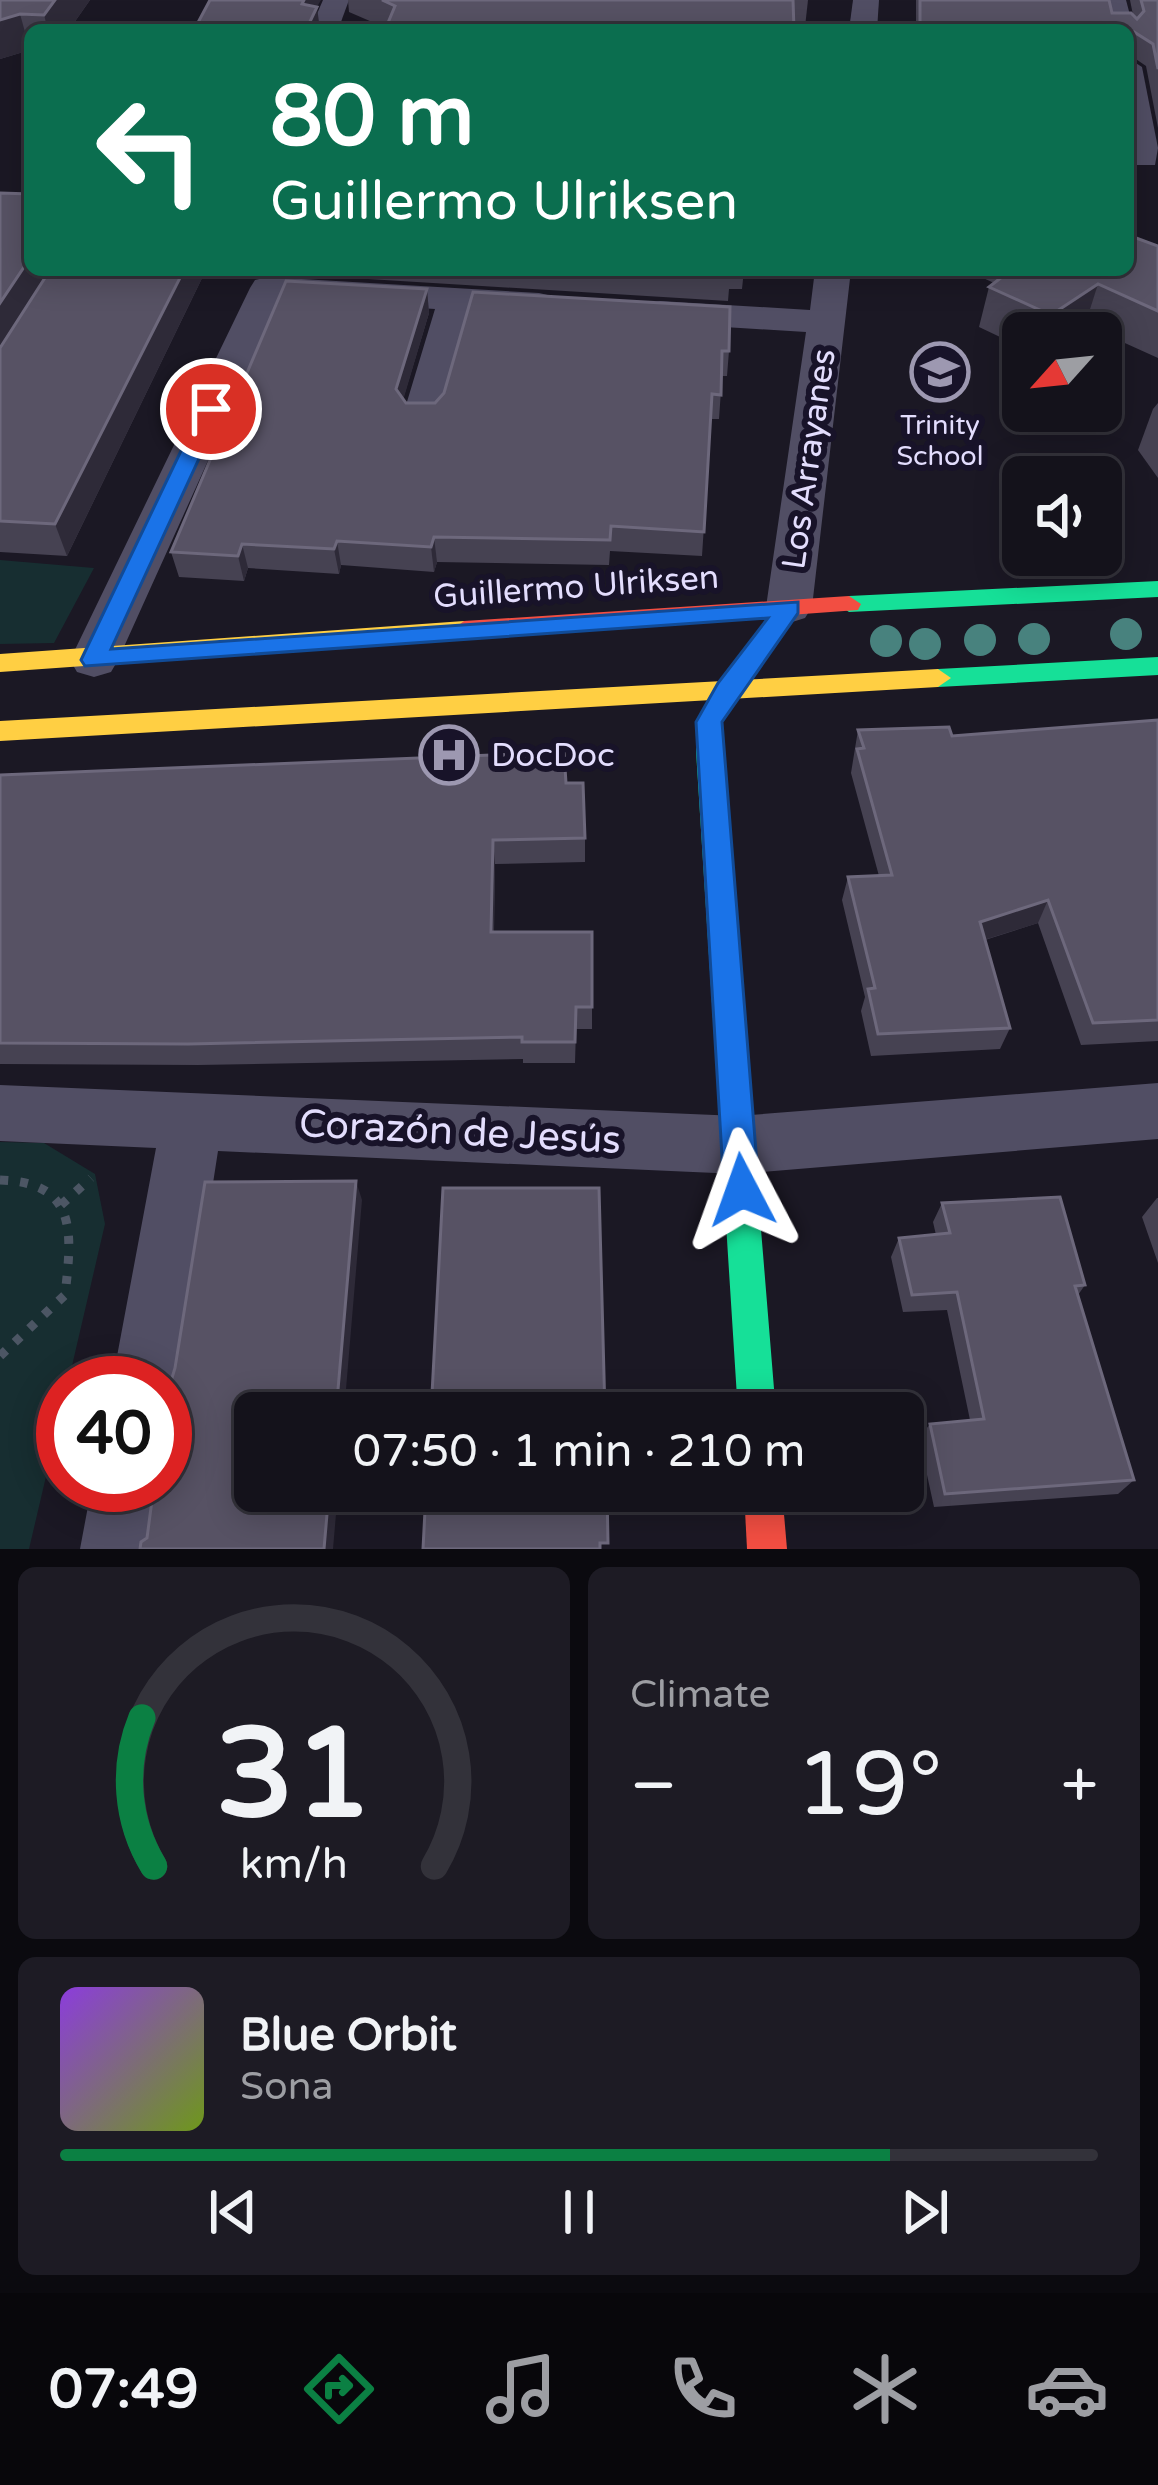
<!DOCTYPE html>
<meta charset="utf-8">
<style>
body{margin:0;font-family:"Varela Round",sans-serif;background:#1d1b24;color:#f1f3f6;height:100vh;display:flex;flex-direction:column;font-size:45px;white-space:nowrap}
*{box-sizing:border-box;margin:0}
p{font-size:39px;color:#9d9ea3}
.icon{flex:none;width:66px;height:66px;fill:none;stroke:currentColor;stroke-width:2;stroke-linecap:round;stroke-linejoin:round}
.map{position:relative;height:1549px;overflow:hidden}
.side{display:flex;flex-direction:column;gap:18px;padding:18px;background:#0b0a0f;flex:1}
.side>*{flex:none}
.banner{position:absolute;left:24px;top:24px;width:1110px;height:252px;border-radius:18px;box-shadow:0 6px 30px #0003,0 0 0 3px #33323a;background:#0b6e4f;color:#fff;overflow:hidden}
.needle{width:78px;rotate:243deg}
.tools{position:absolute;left:1002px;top:312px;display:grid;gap:24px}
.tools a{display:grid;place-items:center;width:120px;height:120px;border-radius:18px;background:#14121b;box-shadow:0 6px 30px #0003,0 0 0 3px #33323a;font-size:60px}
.speed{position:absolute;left:36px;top:1356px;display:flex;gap:24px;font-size:60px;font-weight:700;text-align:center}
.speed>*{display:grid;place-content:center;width:156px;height:156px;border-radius:50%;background:#14121b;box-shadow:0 6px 30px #0003,0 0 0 3px #33323a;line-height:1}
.speed .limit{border:18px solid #d22;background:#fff;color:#111}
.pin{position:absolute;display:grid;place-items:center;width:102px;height:102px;color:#fff;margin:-51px;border:6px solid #fff;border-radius:50%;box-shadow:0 3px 12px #0007}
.me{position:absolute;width:132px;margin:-66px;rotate:356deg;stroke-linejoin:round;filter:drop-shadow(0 0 9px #0008)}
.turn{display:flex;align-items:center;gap:42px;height:252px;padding:0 48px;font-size:54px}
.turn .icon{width:156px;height:156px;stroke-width:2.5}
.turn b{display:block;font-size:84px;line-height:102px}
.big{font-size:90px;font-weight:600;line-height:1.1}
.side .card{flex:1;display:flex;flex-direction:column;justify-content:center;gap:18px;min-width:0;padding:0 42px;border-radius:18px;background:#1d1b24}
.side .dial{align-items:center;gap:0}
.dial svg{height:312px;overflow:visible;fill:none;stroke:#33323a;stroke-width:7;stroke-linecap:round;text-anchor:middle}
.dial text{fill:#f1f3f6;stroke:none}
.song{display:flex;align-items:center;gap:36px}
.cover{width:144px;height:144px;border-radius:18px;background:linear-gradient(135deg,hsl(270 70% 55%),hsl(80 70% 35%))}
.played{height:12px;border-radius:6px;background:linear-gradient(90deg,#0b8043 80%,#33323a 80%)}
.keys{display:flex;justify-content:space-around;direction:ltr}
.heat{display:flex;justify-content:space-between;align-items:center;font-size:66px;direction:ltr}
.side .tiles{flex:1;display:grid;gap:18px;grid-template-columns:1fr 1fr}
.card:last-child{grid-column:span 2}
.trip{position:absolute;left:234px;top:1392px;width:690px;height:120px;border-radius:18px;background:#14121b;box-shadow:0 6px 30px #0003,0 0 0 3px #33323a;font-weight:600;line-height:120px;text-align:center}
.tabs{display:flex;height:192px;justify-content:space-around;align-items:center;background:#08070b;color:#9d9ea3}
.tabs .icon{width:84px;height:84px}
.tabs .current{color:#0b8043}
.tabs b{font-size:54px;color:#f1f3f6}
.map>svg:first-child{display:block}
</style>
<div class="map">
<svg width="1158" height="1549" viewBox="0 0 1158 1549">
<rect width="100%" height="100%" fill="#1b1824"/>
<g fill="#172e31">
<path d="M0,560L94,568L54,643L0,644Z"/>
<path d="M0,1142L44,1143L95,1174L105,1224L68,1383H63V1404L29,1549H0Z"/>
</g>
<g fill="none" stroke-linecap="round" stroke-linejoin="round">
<g stroke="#4c5664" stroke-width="9" stroke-dasharray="8 12" stroke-linecap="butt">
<path d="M0,1180C78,1182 72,1233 65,1295L0,1356"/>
<path d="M61,1205L91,1178"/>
</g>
<g fill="#514e64" fill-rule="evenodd">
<path d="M323,0H349L338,30H310Z"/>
<path d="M853,0H879L877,30H849Z"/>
<path d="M1100,0H1126L1134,30L1130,36L1128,30H1106Z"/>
<path d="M1128,58L1142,67L1158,148L1155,165H1133L1128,157Z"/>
<path d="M815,270H851L812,607L805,618L789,623L773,618L766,607L806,332L660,323L647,320L642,312L647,304L660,301L810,310Z"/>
<path d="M268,277L539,293L552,296L557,304L552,312L471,311L443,415L437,423H409L403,415L435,309L281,299L118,660L111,672L94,677L77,672L70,660L250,288L255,280Z"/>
<path d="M1158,1083V1139L738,1174L218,1151L182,1383L172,1408L165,1411V1383H112L156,1148L0,1141V1085L738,1116Z"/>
<path d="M92,1485L165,1484L156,1549H80Z"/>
</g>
<g fill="#16e098" fill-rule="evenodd">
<path d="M1158,581V597L849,612L837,604L849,596Z"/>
<path d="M748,653L761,662L722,723V751L776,1413H738L696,751V722L739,656Z"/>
<path d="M1158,657V675L938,687L925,678L938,669Z"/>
</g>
<g fill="#ffcf43" fill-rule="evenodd">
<path d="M464,621L476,630L464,639L0,672V654Z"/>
<path d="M938,669L951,678L938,687L0,741V721Z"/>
</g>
<g fill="#f24e42" fill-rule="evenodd">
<path d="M849,596L861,604L858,610L464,639L452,630L464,621Z"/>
<path d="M744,1491H782L787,1549H747Z"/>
</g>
</g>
<g fill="#48827e">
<circle cx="1126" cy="634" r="16"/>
<circle cx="1034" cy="639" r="16"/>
<circle cx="980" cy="640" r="16"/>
<circle cx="886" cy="641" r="16"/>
<circle cx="925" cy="644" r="16"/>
</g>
<g fill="#464252">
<path d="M0,0H90L69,30H30V50L0,59Z"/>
<path d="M348,0H808L805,27L386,28L349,12Z"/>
<path d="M916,0H1109L1112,13L1133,15L1130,0H1158V128L1146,66L1130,55V125L1128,133V30H916Z"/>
<path d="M0,193L30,270H206L67,556L0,552Z"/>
<path d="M1158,246V358L1085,325L1072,333H1023V348L979,327L989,287L994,283L966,270H1128Z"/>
<path d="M302,270H744L742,289H729L728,301L303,275Z"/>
<path d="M427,289L429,313L403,399L406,403H435L444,393L473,292L729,351L727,376H722L719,419H711L702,556L610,551L609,565L437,562L434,572L341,565L339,574L248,568L244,581L179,577L171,552Z"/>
<path d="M1158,403V478L1138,450L1153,409Z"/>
<path d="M1158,720V1041L1081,1045L1038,923L985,940L1010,1028L1000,1049L871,1056L861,1011L865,997L842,900L848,877L879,876L851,773L858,730L952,736Z"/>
<path d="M0,775L566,783L585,838V862L495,864L494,932H592V1029H576L575,1063H523V1059L198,1065L0,1064Z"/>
<path d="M1157,1198H1158V1263L1142,1217Z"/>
<path d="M942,1203L1085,1285L1078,1295L1134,1480L1118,1494L934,1507L919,1438L930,1424L970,1420L947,1310L903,1312L891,1257L899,1238L936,1235L933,1222Z"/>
</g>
<g fill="#2e2a38">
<path d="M55,0H90L69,30H48L44,15Z"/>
<path d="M304,0H321L317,7L320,30H305L302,4Z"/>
<path d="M20,14L30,50L0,59V20Z"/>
<path d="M30,258V270H52L0,351V303Z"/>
<path d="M184,270H206L67,556L55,524Z"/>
<path d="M1098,284L1085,325L1072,333H1045L1051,315Z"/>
<path d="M427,289L429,313L399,414L396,389Z"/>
<path d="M434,537L437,562L434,572L431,547Z"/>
<path d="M337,541L341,565L339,574L334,549Z"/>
<path d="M242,544L248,568L244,581L238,556Z"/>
<path d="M493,840L495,864L493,954L491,932Z"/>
<path d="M1048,900L1038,923L971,944L980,922Z"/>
<path d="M356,1181L362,1200L344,1413H336Z"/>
<path d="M329,1491H338L333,1549H324Z"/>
</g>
<g fill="#575264" stroke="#6d687c" stroke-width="3">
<path d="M0,0H55L44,15L20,14L0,20Z"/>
<path d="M210,0H304L302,4L317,7L306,30H194Z"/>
<path d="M382,0H793L794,30H385L395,6Z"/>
<path d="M920,0H1109L1112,13H1131L1137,19L1144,11L1141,0H1158V69L1153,44L1134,32L1130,36V125L1128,124V30H920Z"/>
<path d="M0,193L30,194V258L0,303Z"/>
<path d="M1128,235L1158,246V311L1098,284L1051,315L989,287L1011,270H1128Z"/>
<path d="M50,270H184L55,524L0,521V348Z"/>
<path d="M286,281L427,289L396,389L406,403H435L444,393L473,292L730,307L729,351H722L721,395L712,394L704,532L611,526L610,540L434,537L431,547L337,541L334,549L242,544L238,556L171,552Z"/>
<path d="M1158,720V1020L1093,1023L1048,900L980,922L1010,1028L878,1034L868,989L875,988L848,877L892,875L857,749L864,748L858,730L949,727L952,736Z"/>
<path d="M564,752L566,783H583L585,838L493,840L491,932H592V1007H576L575,1042H522V1037L188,1044L0,1043V775Z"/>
<path d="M356,1181L336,1413H255V1491H329L324,1549H140L141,1542L147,1538L154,1485H165V1401L175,1368L205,1182Z"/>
<path d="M443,1188H599L605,1413H431Z"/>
<path d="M1060,1197L1085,1285L1075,1286L1134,1480L945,1494L930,1424L984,1419L957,1292L912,1295L899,1238L950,1233L942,1203Z"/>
<path d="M426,1491H607L608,1543H600V1549H423Z"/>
</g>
<path fill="#1a73e8" stroke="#114b97" stroke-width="3" d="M211,403L222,409L111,649L798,602V613L722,722L759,1190L754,1201L742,1206L729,1201L724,1190L696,722L718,683L768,618L85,666L81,660L201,409Z"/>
<defs>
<symbol id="school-ring" viewBox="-11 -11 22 22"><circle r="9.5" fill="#181329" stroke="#9d98b1" stroke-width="1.5"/><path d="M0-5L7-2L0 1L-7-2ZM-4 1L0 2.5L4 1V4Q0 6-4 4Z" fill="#9d98b1"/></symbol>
<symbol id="hospital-ring" viewBox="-11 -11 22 22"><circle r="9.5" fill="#181329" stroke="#9d98b1" stroke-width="1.5"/><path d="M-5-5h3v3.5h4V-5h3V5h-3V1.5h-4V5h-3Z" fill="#9d98b1"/></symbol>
</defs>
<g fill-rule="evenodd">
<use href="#school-ring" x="907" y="339" width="66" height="66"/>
<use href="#hospital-ring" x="416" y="722" width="66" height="66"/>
</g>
<g text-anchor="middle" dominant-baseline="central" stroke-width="12" stroke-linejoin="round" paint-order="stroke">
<g font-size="27" fill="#e3ddfd" stroke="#181329">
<text x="940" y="425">Trinity<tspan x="940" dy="31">School</tspan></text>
</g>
<g font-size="33" fill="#e3ddfd" stroke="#181329">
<text transform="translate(809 459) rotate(-82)">Los Arrayanes</text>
<text transform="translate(576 587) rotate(-4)">Guillermo Ulriksen</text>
</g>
<g font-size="33" fill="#e3ddfd" stroke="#181329" text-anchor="start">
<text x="491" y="755">DocDoc</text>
</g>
<g font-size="39" fill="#e3ddfd" stroke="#181329">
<text transform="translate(460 1132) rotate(3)">Corazón de Jesús</text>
</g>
</g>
</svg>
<div class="tools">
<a><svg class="needle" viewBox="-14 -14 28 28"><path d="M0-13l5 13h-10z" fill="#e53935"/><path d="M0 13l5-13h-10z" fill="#9d9ea3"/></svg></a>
<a><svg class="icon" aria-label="sound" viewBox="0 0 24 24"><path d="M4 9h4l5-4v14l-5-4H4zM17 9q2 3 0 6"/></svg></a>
</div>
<div class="speed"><div class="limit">40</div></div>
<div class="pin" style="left:211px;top:409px;background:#d93025"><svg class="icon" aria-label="arrive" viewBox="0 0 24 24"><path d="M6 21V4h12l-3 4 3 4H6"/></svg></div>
<svg class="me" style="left:742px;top:1190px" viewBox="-20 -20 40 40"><path d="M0-17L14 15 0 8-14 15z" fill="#1a73e8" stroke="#fff" stroke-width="4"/></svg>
<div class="trip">07:50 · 1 min · 210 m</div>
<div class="banner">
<div class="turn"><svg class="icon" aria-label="left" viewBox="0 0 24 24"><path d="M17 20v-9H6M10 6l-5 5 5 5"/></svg><div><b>80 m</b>Guillermo Ulriksen</div></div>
</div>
</div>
<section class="side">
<div class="tiles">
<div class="card dial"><svg viewBox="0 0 100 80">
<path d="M14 69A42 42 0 1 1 86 69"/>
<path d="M14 69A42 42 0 0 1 11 31" stroke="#0b8043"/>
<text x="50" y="56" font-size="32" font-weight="700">31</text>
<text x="50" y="72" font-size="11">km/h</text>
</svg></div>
<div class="card"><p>Climate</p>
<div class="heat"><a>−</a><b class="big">19°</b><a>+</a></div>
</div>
<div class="card">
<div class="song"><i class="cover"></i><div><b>Blue Orbit</b><p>Sona</p></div></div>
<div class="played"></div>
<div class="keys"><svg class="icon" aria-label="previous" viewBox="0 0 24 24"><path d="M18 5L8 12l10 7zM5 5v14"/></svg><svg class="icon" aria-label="pause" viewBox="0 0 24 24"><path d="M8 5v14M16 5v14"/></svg><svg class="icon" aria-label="next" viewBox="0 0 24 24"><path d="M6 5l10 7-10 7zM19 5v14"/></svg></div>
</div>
</div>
</section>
<nav class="tabs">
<b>07:49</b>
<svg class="icon current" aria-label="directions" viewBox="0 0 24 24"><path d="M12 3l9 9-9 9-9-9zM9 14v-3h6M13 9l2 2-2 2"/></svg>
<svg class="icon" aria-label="music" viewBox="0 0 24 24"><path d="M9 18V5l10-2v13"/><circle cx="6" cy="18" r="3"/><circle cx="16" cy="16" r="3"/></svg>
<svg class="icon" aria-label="phone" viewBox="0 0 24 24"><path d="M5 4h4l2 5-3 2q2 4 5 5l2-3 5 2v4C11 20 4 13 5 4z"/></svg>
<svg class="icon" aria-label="climate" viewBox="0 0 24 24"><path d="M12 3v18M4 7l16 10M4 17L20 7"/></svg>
<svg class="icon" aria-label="car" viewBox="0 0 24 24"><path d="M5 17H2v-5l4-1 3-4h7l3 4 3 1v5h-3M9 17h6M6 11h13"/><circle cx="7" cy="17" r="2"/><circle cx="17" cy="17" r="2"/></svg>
</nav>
